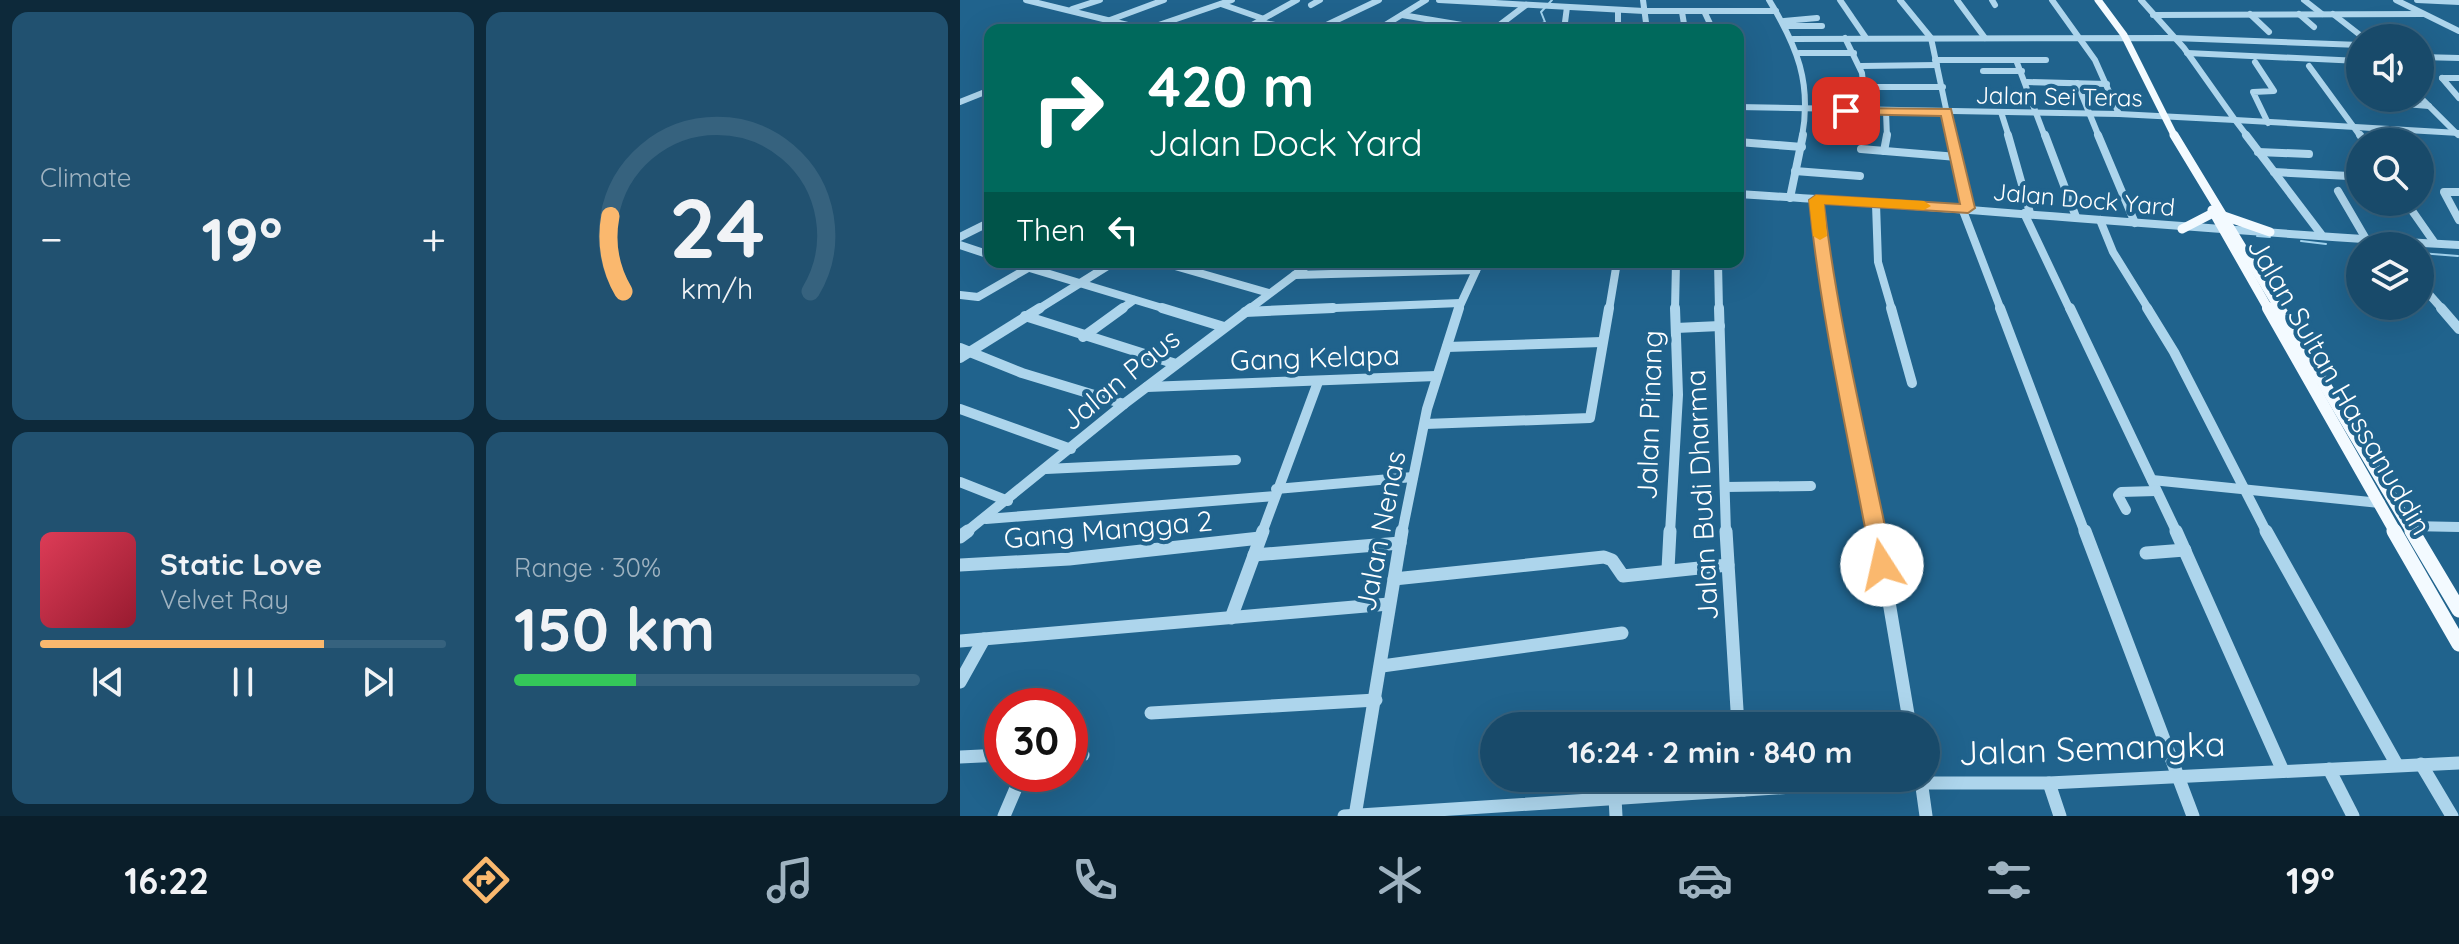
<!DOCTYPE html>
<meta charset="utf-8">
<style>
body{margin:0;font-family:Quicksand,sans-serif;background:#215170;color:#f1f3f6;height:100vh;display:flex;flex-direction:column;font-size:30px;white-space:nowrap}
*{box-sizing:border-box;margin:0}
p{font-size:26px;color:#9fb3c1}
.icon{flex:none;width:44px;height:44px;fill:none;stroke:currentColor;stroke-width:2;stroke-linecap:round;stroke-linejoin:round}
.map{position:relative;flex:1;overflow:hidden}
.details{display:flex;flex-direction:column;gap:12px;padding:12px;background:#0d293a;width:960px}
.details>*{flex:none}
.hud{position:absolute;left:24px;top:24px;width:760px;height:244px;border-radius:16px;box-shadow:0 8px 32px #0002,0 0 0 2px #36627e;background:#00695c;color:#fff;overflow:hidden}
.buttons{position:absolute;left:1386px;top:24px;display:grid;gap:16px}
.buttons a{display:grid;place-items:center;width:88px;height:88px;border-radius:50%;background:#184a6a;box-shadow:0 8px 32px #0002,0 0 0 2px #36627e;font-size:40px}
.speed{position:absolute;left:24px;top:688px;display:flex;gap:16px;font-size:40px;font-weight:700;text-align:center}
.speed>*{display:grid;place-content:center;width:104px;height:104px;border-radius:50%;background:#184a6a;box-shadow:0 8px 32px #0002,0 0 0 2px #36627e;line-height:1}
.speed .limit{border:12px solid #d22;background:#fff;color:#111}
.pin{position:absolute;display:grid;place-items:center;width:68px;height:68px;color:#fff;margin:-34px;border-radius:16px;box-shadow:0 4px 12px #0006}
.me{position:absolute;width:88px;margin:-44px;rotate:350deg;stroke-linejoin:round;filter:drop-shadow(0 0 6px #0008)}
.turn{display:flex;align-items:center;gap:28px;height:168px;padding:0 32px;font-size:36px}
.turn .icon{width:104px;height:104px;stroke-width:2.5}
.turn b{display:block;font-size:56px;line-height:68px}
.then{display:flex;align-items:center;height:76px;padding:0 32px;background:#0003;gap:16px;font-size:30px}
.big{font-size:60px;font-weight:700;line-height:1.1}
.details .tile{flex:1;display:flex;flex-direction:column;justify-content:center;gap:12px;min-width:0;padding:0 28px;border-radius:16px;background:#215170}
.details .dial{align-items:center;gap:0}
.dial svg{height:208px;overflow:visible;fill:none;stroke:#36627e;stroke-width:7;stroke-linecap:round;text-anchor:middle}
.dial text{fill:#f1f3f6;stroke:none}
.song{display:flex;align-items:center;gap:24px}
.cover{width:96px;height:96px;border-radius:12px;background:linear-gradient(135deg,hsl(350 70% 55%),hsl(350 70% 35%))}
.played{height:8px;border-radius:4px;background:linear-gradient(90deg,#fab86e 70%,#36627e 70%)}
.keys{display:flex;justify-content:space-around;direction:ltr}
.heat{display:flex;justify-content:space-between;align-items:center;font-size:44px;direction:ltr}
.charge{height:12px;border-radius:6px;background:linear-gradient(90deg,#34c759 30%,#36627e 0)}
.details .tiles{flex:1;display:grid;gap:12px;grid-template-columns:repeat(2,1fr)}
.trip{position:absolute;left:520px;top:712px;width:460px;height:80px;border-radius:40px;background:#184a6a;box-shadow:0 8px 32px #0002,0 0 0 2px #36627e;font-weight:700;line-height:80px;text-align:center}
.tabs{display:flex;height:128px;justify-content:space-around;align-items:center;background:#0a1e2a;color:#9fb3c1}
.tabs .icon{width:56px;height:56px}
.tabs .current{color:#fab86e}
.tabs b{font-size:36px;color:#f1f3f6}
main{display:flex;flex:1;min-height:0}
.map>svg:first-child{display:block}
</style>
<main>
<section class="details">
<div class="tiles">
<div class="tile"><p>Climate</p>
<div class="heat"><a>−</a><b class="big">19°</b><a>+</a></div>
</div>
<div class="tile dial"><svg viewBox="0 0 100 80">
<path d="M14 69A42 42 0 1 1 86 69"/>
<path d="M14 69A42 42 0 0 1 9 40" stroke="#fab86e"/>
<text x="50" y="56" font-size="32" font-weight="700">24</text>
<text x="50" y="72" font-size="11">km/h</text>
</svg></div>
<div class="tile">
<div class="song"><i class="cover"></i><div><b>Static Love</b><p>Velvet Ray</p></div></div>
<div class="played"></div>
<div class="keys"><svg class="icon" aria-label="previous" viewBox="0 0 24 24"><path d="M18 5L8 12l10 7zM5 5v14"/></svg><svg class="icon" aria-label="pause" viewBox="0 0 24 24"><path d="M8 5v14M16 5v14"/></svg><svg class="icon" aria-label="next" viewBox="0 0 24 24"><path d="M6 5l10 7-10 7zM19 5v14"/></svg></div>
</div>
<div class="tile"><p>Range · 30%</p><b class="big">150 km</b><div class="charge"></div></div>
</div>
</section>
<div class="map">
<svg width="1499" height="816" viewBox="0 0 1499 816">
<rect width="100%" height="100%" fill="#20638d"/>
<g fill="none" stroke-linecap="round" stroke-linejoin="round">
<g stroke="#a1d2ed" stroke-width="2">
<path d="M566,30L585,22L581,12L592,0"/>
<path d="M1297,236L1310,237"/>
<path d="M1341,241L1366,244"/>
<path d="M1460,253L1498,256"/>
</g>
<g stroke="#add5ec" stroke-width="6">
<path d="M66,0L188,30"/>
<path d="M479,0L684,11H816"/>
<path d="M683,0L687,30"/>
<path d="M809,0C837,46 852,83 842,137"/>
<path d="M880,0L906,38"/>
<path d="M940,0L971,38L992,137"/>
<path d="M997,0L1025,38"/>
<path d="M1032,0L1035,5"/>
<path d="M1092,0L1135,60L1159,114"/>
<path d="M1344,0L1362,14"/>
<path d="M1436,0L1499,31"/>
<path d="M1457,0L1499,2"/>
<path d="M261,4L304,19"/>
<path d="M351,5L360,0"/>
<path d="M112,9L140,0"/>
<path d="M658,10V30"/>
<path d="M744,11L753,30"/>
<path d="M722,12L725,30"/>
<path d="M1290,14L1309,32"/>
<path d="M1339,14L1354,27"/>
<path d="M1373,14L1400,35"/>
<path d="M442,15L532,30"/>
<path d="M1193,15L1463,14"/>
<path d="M150,20L204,0"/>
<path d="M824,21L857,18"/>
<path d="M299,22L341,30"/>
<path d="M826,26H862"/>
<path d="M184,30L272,0"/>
<path d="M283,30L337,0"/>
<path d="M356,30L419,0"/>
<path d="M417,30L466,0"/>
<path d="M533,30L566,5"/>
<path d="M604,30L607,7"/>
<path d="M885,38L902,73L906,111"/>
<path d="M833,39L1214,38L1400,45"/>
<path d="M839,53H894"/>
<path d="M1227,53L1400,61"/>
<path d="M1460,57L1499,58"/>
<path d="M975,60H1086"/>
<path d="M1056,60L1085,137"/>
<path d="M1295,62L1314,91L1293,92L1308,123"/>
<path d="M901,66L977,65"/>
<path d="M1349,66L1401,137"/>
<path d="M1023,71H1062"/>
<path d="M1482,78L1499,98"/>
<path d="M1482,78H1499"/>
<path d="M1067,82L1147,84"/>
<path d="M1117,83L1139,137"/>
<path d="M906,87H983"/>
<path d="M1460,97L1498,135"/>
<path d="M0,102L30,90"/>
<path d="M1445,104L1469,106"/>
<path d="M778,107L1159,114L1275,120L1224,48L1181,0"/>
<path d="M926,112L927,137"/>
<path d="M1041,112L1049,137"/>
<path d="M1275,120L1499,133"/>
<path d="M1275,120L1288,137"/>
</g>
<g stroke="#add5ec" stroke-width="8">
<path d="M992,135L1008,208"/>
<path d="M1048,135L1070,213"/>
<path d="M1085,135L1116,217"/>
<path d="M1138,135L1175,223"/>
<path d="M1286,135L1361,234"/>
<path d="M1400,135L1405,142"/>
<path d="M778,142L842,147"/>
<path d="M901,149L997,157"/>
<path d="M924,151L927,135"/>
<path d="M1298,152L1349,154"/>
<path d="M835,171L900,176"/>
<path d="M1314,172L1389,176"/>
<path d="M1378,191L1406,239"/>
<path d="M1499,192H1484L1499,220"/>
<path d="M778,194C1019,209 1258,231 1499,245"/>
<path d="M830,198L843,135"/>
<path d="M856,200L871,310"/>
<path d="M1446,202L1474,242"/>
<path d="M916,204L918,262L932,310"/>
<path d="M1002,208L1041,310"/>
<path d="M1064,213L1110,310"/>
<path d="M1140,220L1153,252L1189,310"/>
<path d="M0,237L30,222"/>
<path d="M0,245L30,255"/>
<path d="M50,262L209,310"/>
<path d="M201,262L309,293"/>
<path d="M758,262L759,310"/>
<path d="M335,275L516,270"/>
<path d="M1460,284L1483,310"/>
<path d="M0,295L18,297L68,268"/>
<path d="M77,310L154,262"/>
<path d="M160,310L174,300"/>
<path d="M288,310L352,262"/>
<path d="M325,310L500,303"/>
<path d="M498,310L520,262"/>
<path d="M649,310L657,262"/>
<path d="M715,310L716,262"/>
</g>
<g stroke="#add5ec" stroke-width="10">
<path d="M202,308L264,327"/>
<path d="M759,308L766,533"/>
<path d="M870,308L917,533"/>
<path d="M931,308L952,383"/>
<path d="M1040,308L1125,533"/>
<path d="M1110,308L1217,533"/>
<path d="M1187,308L1214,352L1307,533"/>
<path d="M1481,308L1499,329"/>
<path d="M285,312L373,308"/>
<path d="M65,316L216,364"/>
<path d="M716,328L760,326"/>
<path d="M123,337L163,308"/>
<path d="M487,347L642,342"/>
<path d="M0,348L62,373L164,404"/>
<path d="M0,358L80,308"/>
<path d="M187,387L476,376"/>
<path d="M0,409L111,449"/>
<path d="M465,424L630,418L649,308"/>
<path d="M86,469L276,460"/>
<path d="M1192,480L1420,503"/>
<path d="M0,482L48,501"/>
<path d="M765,487L851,486"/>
<path d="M316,489L453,477"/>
<path d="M1166,510L1158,495L1161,492L1196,491"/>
<path d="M26,519L315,496"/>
<path d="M1450,526L1499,527"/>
<path d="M5,533L164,404L291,308"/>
<path d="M302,533L358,382"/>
<path d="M442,533L467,409L499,308"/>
<path d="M710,533L718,395L715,308"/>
</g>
<g stroke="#add5ec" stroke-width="13">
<path d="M766,531L778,726"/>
<path d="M917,531L950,726"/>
<path d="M1125,531L1233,816"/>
<path d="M1216,531L1323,771"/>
<path d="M1306,531L1437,765"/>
<path d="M0,537L8,531"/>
<path d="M1186,553L1225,550"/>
<path d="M294,555L440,543"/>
<path d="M0,565L109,559L300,538"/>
<path d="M708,569L710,531"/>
<path d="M434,579L644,557L652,560L663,576L768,565"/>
<path d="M271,618L303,531"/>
<path d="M0,641L429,604"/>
<path d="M422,666L662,633"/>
<path d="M0,682L24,639"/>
<path d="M191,713L416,700"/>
<path d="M110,755H123"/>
<path d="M0,757L42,755"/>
<path d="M1461,764L1492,816"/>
<path d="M1369,769L1393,816"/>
<path d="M783,778L784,790"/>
<path d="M961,780L966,816"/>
<path d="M1089,783L1100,816"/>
<path d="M655,798L656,816"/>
<path d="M44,816L62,774"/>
<path d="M384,816L895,783H1089L1499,763"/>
<path d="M395,816L442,531"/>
</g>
<path stroke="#f3faff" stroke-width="7" d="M1138,0L1164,35L1215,137"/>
<g stroke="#f3faff" stroke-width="9">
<path d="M1214,135L1320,310"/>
<path d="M1252,210L1309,310"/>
<path d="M1264,216L1310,232"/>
<path d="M1222,229L1253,213"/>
</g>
<g stroke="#f3faff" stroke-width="12">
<path d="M1308,308L1436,533"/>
<path d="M1319,308L1453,533"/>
</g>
<g stroke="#f3faff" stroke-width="15">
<path d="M1434,531L1499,644"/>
<path d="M1452,531L1499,610"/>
</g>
</g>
<path fill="#fab86e" stroke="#a27848" stroke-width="2" d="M886,108L991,109L1015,208L1008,213L864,204C878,325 909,445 933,565L922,573L912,565C890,444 861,322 849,200L856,195L1000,204L981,116L882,114L880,111Z"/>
<path fill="#f59e0b" d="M856,195L964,201L971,206L964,210L864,204L867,236L860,240L853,236L849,200Z"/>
<g text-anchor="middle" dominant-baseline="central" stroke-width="8" stroke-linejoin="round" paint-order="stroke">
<g font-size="24" fill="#fff" stroke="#20638d">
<text transform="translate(1099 96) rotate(1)">Jalan Sei Teras</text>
<text transform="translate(1124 199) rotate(5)">Jalan Dock Yard</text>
</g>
<g font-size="28" fill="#fff" stroke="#20638d">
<text transform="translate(355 357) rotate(-2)">Gang Kelapa</text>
<text transform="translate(160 379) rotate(-39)">Jalan Paus</text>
<text transform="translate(1380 386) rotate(60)">Jalan Sultan Hassanuddin</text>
<text transform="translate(689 415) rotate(-88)">Jalan Pinang</text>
<text transform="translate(741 495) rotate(-93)">Jalan Budi Dharma</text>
<text transform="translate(148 529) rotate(-5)">Gang Mangga 2</text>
<text transform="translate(420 531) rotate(-79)">Jalan Nenas</text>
</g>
<g font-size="34" fill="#fff" stroke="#20638d">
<text transform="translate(1132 748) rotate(-2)">Jalan Semangka</text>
</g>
</g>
</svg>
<div class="buttons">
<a><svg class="icon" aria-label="sound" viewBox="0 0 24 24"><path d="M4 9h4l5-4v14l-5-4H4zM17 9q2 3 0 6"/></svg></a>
<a><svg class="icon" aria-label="search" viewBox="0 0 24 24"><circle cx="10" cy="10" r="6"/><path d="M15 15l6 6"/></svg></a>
<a><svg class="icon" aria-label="layers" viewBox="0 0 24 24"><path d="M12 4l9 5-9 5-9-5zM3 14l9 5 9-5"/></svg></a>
</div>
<div class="speed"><div class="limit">30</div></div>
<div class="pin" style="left:886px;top:111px;background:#d93025"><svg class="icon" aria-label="arrive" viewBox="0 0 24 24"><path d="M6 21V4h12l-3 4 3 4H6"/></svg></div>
<svg class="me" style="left:922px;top:565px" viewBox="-20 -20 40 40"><circle r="19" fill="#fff"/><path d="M0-13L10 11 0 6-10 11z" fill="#fab86e"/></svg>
<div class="trip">16:24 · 2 min · 840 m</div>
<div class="hud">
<div class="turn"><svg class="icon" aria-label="right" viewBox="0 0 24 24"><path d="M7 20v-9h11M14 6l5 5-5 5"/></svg><div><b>420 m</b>Jalan Dock Yard</div></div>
<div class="then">Then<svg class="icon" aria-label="left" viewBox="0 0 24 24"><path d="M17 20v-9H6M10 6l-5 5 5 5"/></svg></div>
</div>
</div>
</main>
<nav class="tabs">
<b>16:22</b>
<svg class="icon current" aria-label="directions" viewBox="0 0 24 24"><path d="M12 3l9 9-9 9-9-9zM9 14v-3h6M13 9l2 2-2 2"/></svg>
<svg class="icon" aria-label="music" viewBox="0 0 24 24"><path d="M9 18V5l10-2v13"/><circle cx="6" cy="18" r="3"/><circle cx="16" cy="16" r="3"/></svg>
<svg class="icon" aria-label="phone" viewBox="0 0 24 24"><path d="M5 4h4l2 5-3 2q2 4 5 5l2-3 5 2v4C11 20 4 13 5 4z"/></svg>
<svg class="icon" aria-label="climate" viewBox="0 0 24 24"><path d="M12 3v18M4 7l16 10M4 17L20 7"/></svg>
<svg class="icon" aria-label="car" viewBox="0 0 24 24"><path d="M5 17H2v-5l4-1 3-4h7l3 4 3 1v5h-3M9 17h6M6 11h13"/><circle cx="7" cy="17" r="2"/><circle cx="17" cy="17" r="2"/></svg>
<svg class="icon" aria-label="filters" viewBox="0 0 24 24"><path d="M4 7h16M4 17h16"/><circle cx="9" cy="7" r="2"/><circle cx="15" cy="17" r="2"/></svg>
<b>19°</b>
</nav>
